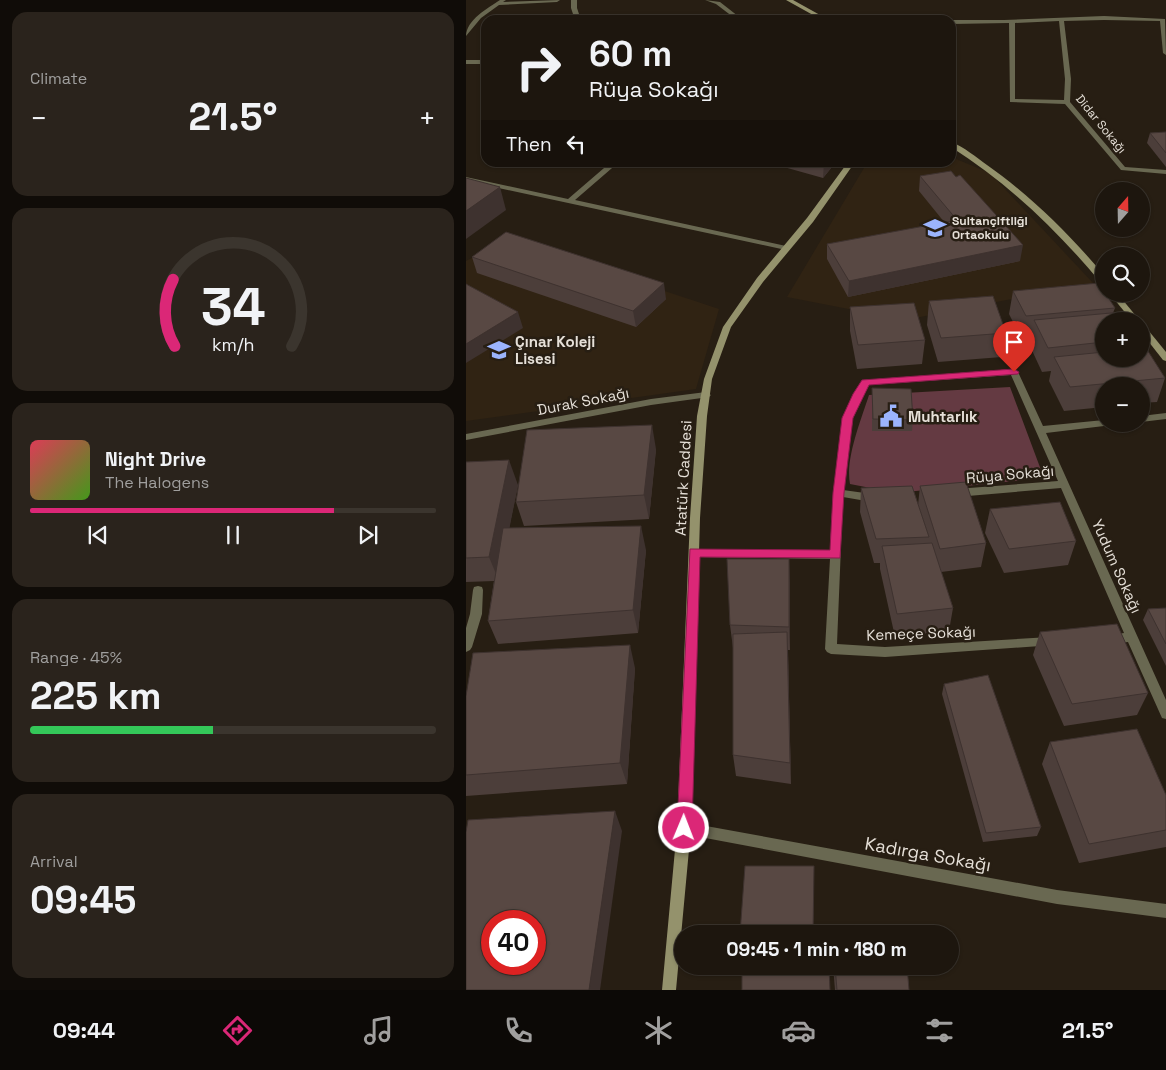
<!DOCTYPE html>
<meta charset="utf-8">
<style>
body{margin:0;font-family:"Space Grotesk",sans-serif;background:#2a231c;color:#f1f3f6;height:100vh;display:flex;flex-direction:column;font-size:19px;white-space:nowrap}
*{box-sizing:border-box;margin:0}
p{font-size:16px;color:#a09f9e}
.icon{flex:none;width:28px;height:28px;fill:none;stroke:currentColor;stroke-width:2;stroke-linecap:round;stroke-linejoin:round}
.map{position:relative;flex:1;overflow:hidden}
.panel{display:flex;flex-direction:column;gap:12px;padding:12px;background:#100c08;width:466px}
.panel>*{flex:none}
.guide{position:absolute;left:15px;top:15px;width:475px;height:152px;border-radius:15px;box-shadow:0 1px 4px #0004,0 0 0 1px #3b352e;background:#1d160e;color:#f1f3f6;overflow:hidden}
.needle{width:32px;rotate:20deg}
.fabs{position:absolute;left:629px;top:182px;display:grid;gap:10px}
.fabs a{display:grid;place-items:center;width:55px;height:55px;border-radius:50%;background:#1d160e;box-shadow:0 1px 4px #0004,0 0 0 1px #3b352e;font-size:25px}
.speed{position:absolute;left:15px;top:910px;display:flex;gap:10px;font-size:25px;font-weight:700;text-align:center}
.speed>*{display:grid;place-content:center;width:65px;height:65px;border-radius:50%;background:#1d160e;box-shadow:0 1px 4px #0004,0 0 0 1px #3b352e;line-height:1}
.speed .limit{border:8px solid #d22;background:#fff;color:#111}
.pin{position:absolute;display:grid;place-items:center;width:42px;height:42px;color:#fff;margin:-51px -21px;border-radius:50% 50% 50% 0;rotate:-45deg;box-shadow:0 0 5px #0007}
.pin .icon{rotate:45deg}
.me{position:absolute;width:55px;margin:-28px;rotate:1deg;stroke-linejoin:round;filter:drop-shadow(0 0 4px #0008)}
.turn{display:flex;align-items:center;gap:18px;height:105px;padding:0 25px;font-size:22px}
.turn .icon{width:65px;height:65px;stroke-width:2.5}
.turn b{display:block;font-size:35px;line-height:42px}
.then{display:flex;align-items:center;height:48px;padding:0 25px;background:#0003;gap:10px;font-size:19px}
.big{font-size:38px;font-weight:700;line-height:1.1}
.panel .tile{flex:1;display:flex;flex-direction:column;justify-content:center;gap:8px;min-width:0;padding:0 18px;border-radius:15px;background:#2a231c}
.panel .dial{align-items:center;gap:0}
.dial svg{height:130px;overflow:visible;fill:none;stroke:#3b352e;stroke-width:7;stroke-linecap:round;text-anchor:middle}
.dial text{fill:#f1f3f6;stroke:none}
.song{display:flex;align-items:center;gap:15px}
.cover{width:60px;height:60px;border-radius:8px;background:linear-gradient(135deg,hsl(350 70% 55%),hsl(100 70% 35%))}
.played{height:5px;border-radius:2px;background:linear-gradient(90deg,#db2777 75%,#3b352e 75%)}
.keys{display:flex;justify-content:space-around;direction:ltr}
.heat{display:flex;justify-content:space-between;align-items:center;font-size:28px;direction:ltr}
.charge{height:8px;border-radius:4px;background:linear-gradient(90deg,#34c759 45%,#3b352e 0)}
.trip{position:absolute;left:208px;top:925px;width:285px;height:50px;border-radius:25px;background:#1d160e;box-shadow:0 1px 4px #0004,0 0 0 1px #3b352e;font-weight:700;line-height:50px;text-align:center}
.tab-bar{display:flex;height:80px;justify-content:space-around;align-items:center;background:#0c0906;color:#a09f9e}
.tab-bar .icon{width:35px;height:35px}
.tab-bar .selected{color:#db2777}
.tab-bar b{font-size:22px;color:#f1f3f6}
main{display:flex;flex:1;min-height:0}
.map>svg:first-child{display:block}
</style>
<main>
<section class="panel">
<div class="tile"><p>Climate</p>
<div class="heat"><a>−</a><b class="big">21.5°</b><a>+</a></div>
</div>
<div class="tile dial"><svg viewBox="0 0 100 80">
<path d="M14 69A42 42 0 1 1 86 69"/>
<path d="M14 69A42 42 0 0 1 13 28" stroke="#db2777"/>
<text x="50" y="56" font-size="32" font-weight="700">34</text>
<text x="50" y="72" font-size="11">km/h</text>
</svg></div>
<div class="tile">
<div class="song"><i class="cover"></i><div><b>Night Drive</b><p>The Halogens</p></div></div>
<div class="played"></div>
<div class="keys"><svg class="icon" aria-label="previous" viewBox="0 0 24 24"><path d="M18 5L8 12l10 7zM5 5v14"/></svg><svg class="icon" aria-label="pause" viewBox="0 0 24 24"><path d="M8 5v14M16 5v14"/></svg><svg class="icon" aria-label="next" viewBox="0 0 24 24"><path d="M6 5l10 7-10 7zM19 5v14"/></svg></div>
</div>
<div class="tile"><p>Range · 45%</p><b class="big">225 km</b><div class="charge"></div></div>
<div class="tile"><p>Arrival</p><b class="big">09:45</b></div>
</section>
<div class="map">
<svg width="700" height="990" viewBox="0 0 700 990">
<rect width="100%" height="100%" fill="#271e13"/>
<g fill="#302313">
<path d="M485,157L524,173L627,283L439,320L321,297L401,163L485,162Z"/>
<path d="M42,239L253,309L230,389L0,421V261Z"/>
</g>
<path fill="#643a42" d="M544,387L578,478L430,493L384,484C379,459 395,420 403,395Z"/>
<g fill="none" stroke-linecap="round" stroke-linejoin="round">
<path fill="#696851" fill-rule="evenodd" d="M12,586L16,587L17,590L16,614L6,647L4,650L0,652V628L4,614L7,590L8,587Z"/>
<g fill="#696851" fill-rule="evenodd">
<path d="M34,0H40L37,2L94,0L91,2L33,5L15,18L0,36C0,20 22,8 34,0Z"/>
<path d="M105,0H111V8L115,20H109L105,8Z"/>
<path d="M239,0L254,2L277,20H271L250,4Z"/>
<path d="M638,16L699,19L700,55L697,53L694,21L638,20L598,21L605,79L604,102L659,167L700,170V174L655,170L599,104L544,102L543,23L485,24V20H538ZM593,21L599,79L598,100L549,99V23Z"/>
<rect x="0" y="60" width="20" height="4"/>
<path d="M145,162H153L109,200L320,246L324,248L320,250L0,181V177L102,199Z"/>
<path d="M548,369L552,372L577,426L638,420V424H642L638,426L580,433L700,700V719L696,718L662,642L644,644L640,642L638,639L640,636L658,633L595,488L490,497L485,493L490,489L592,481L545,375L403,385L387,418L377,490L406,494L411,498L406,502L377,497L371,644L419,647L584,637L588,639L590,642L588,645L419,657L365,654L361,652L359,649L364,559L228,557L224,556L223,553L224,550L228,549L364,551L367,493L377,418L397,380Z"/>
<path d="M240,392L245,395L243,397L185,405L0,440V434L185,399Z"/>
<path d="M700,413V419L675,422V416Z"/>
<path d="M218,822L591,890L700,904V918L591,904L218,834L213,833L211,828L213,823Z"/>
</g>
<g fill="#94926c" fill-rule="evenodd">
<path d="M320,0H327L363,20H356Z"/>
<path d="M485,142C498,147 510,157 521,165C565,196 603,234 638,275V283H635C591,230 543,184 485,147Z"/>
<path d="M382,162H389L347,222L297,282L265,327L246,379L241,416L234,518L225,828L210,990H196L211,828L224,518L231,416L238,379L257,327L291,278L341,218Z"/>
<path d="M644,294H652L674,321H666Z"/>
<path d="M675,324L678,325L700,352V361L697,360L675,332Z"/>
</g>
</g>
<g fill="#4c3e3a">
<path d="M700,132V167L681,143L684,133Z"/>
<path d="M300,162H370L357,178Z"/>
<path d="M454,176L554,261L382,297L361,259V244L479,223L453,191Z"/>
<path d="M6,257L200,299L170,327L11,273Z"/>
<path d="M547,291L649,308L647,313L638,321V359L699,378L691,402L675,403V386H638V407L598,411L583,381L585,371L576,372L563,344L564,339L556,340L543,314Z"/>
<path d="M463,301L540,333L536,357L472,362L461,325Z"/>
<path d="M384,307L459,340L456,364L391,369L384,331Z"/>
<path d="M406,388L447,420L446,431H406Z"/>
<path d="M190,449L183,519L58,526L50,502Z"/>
<path d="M0,462L52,485L43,528L180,550L172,633L32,644L22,621L28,581L0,582Z"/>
<path d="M454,486L520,543L515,567L475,572L487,608L483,631L429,637L414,569V563H408L394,512L395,488L452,505Z"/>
<path d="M524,509L610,541L602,565L538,573L519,533Z"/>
<path d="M323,559L324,650H322L325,784L270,776L267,755V648L264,625Z"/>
<path d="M700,608V666L677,620L682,609Z"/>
<path d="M574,632L682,693L671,715L598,726L567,655Z"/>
<path d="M169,668L161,784L0,796V696Z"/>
<path d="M478,684L575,827L571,836L517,842L476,694Z"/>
<path d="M584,742L700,795V847L613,863L576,764Z"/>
<path d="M367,966H441L443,990H369Z"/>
</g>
<g fill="#3e322f">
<path d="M358,162H370L357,178Z"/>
<path d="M34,187L40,210L0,239V211Z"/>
<path d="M557,245L554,261L382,297L383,281Z"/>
<path d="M198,283L200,299L170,327L167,311Z"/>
<path d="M52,312L57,328L0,363V344Z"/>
<path d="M186,425L190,449L183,519L178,495Z"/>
<path d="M43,460L52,485L33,581L23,557Z"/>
<path d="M175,526L180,550L172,633L167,610Z"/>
<path d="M323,559L324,582V650L323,627Z"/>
<path d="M321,632L322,655L325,784L324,763Z"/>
<path d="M164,645L169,668L161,784L154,763Z"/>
<path d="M149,811L156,831L134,990H123Z"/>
</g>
<g fill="#584843" stroke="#3e322f" fill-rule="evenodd">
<path d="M700,132V153L684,133Z"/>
<path d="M485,171L490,177L494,175L557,245L383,281L361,244L491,220L454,176Z"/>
<path d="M0,178L34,187L0,211Z"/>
<path d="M40,232L198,283L167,311L6,257Z"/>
<path d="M633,283L638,290V294H640L649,308L560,316L547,291Z"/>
<path d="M0,284L52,312L0,344Z"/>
<path d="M527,296L540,333L475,338L463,301Z"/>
<path d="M448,303L459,340L392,345L384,307Z"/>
<path d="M656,312L662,321H638V342L582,348L568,320Z"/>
<path d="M680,348L699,378L604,387L588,357L638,352V359H675V349Z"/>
<path d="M406,388L445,389L447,420L407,419Z"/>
<path d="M186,425L178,495L50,502L61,430Z"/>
<path d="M43,460L23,557L0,558V462Z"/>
<path d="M500,482L520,543L474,549L454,486Z"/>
<path d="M446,486L463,537L410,539L395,488Z"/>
<path d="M594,502L610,541L543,549L524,509Z"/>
<path d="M175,526L167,610L22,621L37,528Z"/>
<path d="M466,543L487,608L431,614L416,546Z"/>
<path d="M261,559H323V627L264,625Z"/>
<path d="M700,608V644L682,609Z"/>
<path d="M651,624L682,693L606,704L574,632Z"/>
<path d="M321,632L324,763L267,755V634Z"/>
<path d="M164,645L154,763L0,775V696L7,653Z"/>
<path d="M522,675L575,827L520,833L478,684Z"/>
<path d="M671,729L700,795V830L623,844L584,742Z"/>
<path d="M149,811L123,990H0V832L2,820ZM26,921H69V964H26Z"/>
<path d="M279,866H348L347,934H274Z"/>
<path d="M437,930L438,934H403Z"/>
<path d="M276,966H363L364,990H276Z"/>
<path d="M369,966H441L443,990H371Z"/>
</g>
<path fill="#db2777" stroke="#8e194d" d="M548,369L553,372L552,374L403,385L387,418L378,493L374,558L234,557L226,828L224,834L218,836L213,834L211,828L224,549L364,550L367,493L376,418L387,394L396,380Z"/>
<defs>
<symbol id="school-bare" viewBox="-9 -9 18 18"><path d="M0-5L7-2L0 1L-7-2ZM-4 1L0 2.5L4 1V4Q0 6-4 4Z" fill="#9bb4fd" stroke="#271e13" stroke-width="2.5" paint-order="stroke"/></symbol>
<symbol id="civic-bare" viewBox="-9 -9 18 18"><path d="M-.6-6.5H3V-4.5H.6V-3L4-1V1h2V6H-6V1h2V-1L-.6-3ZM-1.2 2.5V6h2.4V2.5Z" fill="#9bb4fd" stroke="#271e13" stroke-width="2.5" paint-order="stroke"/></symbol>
</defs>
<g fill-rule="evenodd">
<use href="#school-bare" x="453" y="212" width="32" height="32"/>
<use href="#school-bare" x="17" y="334" width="32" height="32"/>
<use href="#civic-bare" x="409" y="400" width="32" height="32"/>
</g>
<g text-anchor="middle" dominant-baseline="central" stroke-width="5" stroke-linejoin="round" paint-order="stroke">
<g font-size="12" fill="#e6e0d8" stroke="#271e13">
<text transform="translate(635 124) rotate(51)">Didar Sokağı</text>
</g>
<g font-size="12" font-weight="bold" fill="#e6e0d8" stroke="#271e13" text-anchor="start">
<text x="486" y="221">Sultançiftliği<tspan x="486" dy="14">Ortaokulu</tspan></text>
</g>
<g font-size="15" font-weight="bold" fill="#e6e0d8" stroke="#271e13" text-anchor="start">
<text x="49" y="341">Çınar Koleji<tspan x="49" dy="17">Lisesi</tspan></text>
<text x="442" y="416">Muhtarlık</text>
</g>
<g font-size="15" fill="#e6e0d8" stroke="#271e13">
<text transform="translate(117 401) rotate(-11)">Durak Sokağı</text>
<text transform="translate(544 474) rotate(-5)">Rüya Sokağı</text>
<text transform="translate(217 478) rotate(-87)">Atatürk Caddesi</text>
<text transform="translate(651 566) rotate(66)">Yudum Sokağı</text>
<text transform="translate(455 633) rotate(-2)">Kemeçe Sokağı</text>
</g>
<g font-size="18" fill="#e6e0d8" stroke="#271e13">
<text transform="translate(462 854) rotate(10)">Kadırga Sokağı</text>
</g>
</g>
</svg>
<div class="fabs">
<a><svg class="needle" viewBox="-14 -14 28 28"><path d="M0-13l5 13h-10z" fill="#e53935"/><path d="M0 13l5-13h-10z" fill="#a09f9e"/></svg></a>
<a><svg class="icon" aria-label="search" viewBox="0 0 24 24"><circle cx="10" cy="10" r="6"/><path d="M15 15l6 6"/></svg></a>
<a>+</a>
<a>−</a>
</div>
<div class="speed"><div class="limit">40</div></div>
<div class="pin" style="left:548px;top:372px;background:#d93025"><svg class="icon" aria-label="arrive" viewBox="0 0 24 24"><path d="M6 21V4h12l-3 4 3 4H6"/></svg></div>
<svg class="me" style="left:218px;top:828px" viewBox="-20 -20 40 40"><circle r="17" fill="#db2777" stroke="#fff" stroke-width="3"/><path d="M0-11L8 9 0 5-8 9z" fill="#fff"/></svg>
<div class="trip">09:45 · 1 min · 180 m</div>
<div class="guide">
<div class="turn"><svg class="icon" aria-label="right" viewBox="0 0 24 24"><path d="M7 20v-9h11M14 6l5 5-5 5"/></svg><div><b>60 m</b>Rüya Sokağı</div></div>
<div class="then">Then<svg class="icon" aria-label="left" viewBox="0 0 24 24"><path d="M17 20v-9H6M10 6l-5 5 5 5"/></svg></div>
</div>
</div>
</main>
<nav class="tab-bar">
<b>09:44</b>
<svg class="icon selected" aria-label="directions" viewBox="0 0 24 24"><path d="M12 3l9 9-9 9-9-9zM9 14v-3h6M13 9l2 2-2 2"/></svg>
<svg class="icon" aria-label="music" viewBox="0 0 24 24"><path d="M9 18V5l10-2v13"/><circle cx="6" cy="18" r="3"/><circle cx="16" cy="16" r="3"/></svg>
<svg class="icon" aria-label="phone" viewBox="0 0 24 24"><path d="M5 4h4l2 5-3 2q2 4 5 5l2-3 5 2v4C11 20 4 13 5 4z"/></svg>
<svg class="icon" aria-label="climate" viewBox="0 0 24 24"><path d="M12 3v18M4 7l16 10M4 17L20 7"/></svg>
<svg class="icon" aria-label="car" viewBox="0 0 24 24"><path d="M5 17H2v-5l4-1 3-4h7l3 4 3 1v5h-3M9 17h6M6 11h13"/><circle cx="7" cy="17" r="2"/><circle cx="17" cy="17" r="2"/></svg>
<svg class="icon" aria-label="filters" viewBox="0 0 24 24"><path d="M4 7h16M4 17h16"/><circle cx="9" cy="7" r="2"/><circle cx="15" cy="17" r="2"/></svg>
<b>21.5°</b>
</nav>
